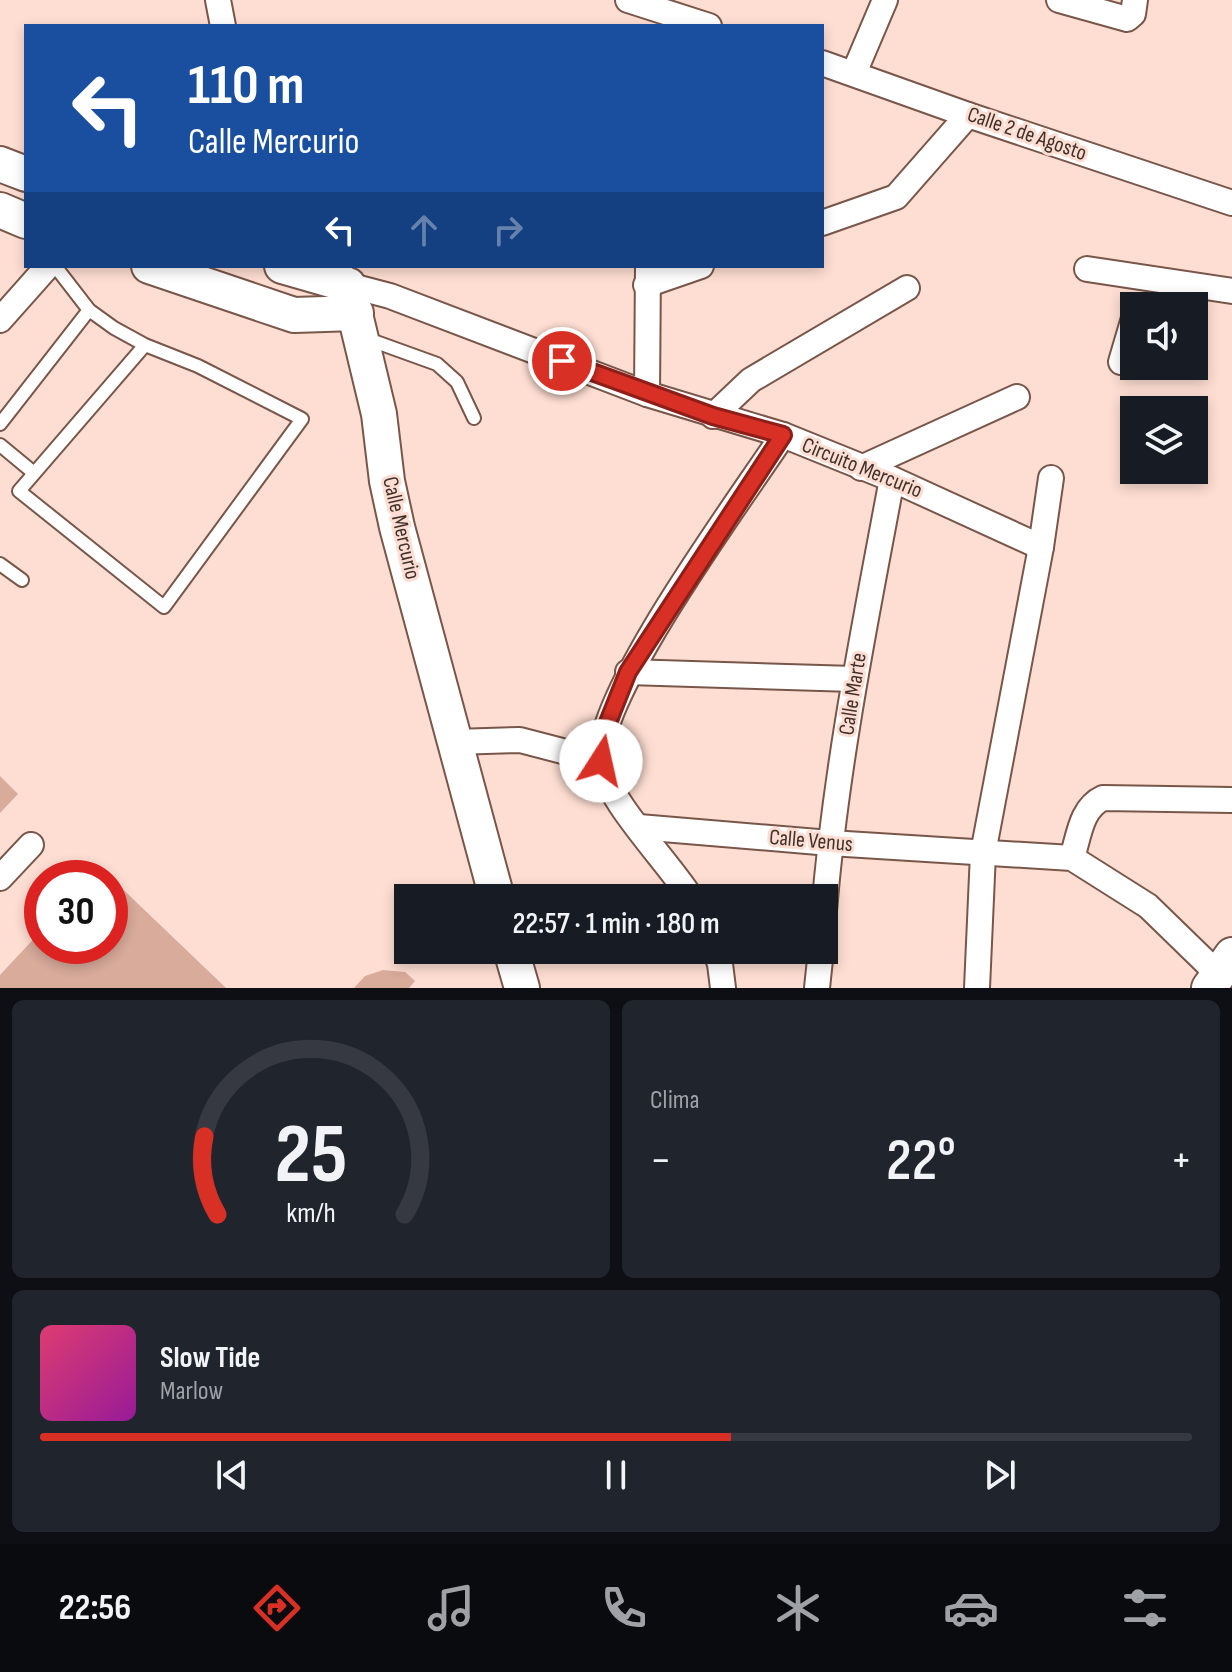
<!DOCTYPE html>
<html lang="es">
<meta charset="utf-8">
<style>
body{margin:0;font-family:"Sofia Sans Condensed",sans-serif;background:#20242c;color:#f1f3f6;height:100vh;display:flex;flex-direction:column;font-size:30px;white-space:nowrap}
*{box-sizing:border-box;margin:0}
p{font-size:26px;color:#9ea1a6}
.icon{flex:none;width:44px;height:44px;fill:none;stroke:currentColor;stroke-width:2;stroke-linecap:round;stroke-linejoin:round}
.map{position:relative;height:988px;overflow:hidden}
.details{display:flex;flex-direction:column;gap:12px;padding:12px;background:#0d0f14;flex:1}
.details>*{flex:none}
.top-card{position:absolute;left:24px;top:24px;width:800px;height:244px;border-radius:0px;box-shadow:0 4px 12px #0003;background:#1a4fa0;color:#fff;overflow:hidden}
.buttons{position:absolute;left:1120px;top:292px;display:grid;gap:16px}
.buttons a{display:grid;place-items:center;width:88px;height:88px;border-radius:0px;background:#171b24;box-shadow:0 4px 12px #0003;font-size:40px}
.speed{position:absolute;left:24px;top:860px;display:flex;gap:16px;font-size:40px;font-weight:700;text-align:center}
.speed>*{display:grid;place-content:center;width:104px;height:104px;border-radius:50%;background:#171b24;box-shadow:0 4px 12px #0003;line-height:1}
.speed .limit{border:12px solid #d22;background:#fff;color:#111}
.pin{position:absolute;display:grid;place-items:center;width:68px;height:68px;color:#fff;margin:-34px;border:4px solid #fff;border-radius:50%;box-shadow:0 2px 8px #0007}
.me{position:absolute;width:88px;margin:-44px;rotate:10deg;stroke-linejoin:round;filter:drop-shadow(0 0 6px #0008)}
.turn{display:flex;align-items:center;gap:28px;height:168px;padding:0 32px;font-size:36px}
.turn .icon{width:104px;height:104px;stroke-width:2.5}
.turn b{display:block;font-size:56px;line-height:68px}
.lanes{display:flex;align-items:center;height:76px;padding:0 32px;background:#0003;justify-content:center;gap:40px;direction:ltr}
.lanes .off{opacity:.35}
.big{font-size:60px;font-weight:600;line-height:1.1}
.details .tile{flex:1;display:flex;flex-direction:column;justify-content:center;gap:12px;min-width:0;padding:0 28px;border-radius:12px;background:#20242c}
.details .dial{align-items:center;gap:0}
.dial svg{height:208px;overflow:visible;fill:none;stroke:#363941;stroke-width:7;stroke-linecap:round;text-anchor:middle}
.dial text{fill:#f1f3f6;stroke:none}
.song{display:flex;align-items:center;gap:24px}
.cover{width:96px;height:96px;border-radius:12px;background:linear-gradient(135deg,hsl(340 70% 55%),hsl(300 70% 35%))}
.played{height:8px;border-radius:4px;background:linear-gradient(90deg,#d93025 60%,#363941 60%)}
.keys{display:flex;justify-content:space-around;direction:ltr}
.heat{display:flex;justify-content:space-between;align-items:center;font-size:44px;direction:ltr}
.details .tiles{flex:1;display:grid;gap:12px;grid-template-columns:1fr 1fr}
.tile:last-child{grid-column:span 2}
.trip{position:absolute;left:394px;top:884px;width:444px;height:80px;border-radius:0px;background:#171b24;box-shadow:0 4px 12px #0003;font-weight:600;line-height:80px;text-align:center}
.menu{display:flex;height:128px;justify-content:space-around;align-items:center;background:#090b0e;color:#9ea1a6}
.menu .icon{width:56px;height:56px}
.menu .current{color:#d93025}
.menu b{font-size:36px;color:#f1f3f6}
.map>svg:first-child{display:block}
</style>
<div class="map">
<svg width="1232" height="988" viewBox="0 0 1232 988">
<rect width="100%" height="100%" fill="#feded2"/>
<g fill="#d8ab9b">
<path d="M0,776L18,794L0,813Z"/>
<path d="M100,868L110,877L226,988H0V975L42,930V946H110V878H90Z"/>
<path d="M383,970L405,972L415,981L409,988H354L365,976Z"/>
</g>
<g fill="none" stroke-linecap="round" stroke-linejoin="round">
<defs>
<g id="lane">
<path d="M55,266L89,310L114,328L145,345L198,366L302,419L164,607L19,491L145,345"/>
<path d="M365,338L437,364L457,382L474,418"/>
<path d="M0,424L89,310"/>
<path d="M0,445L34,473"/>
<path d="M0,564L22,580"/>
</g>
<g id="street">
<path d="M218,0L223,26"/>
<path d="M628,0L709,26"/>
<path d="M1059,0L1127,19L1133,14L1135,0"/>
<path d="M822,63L968,115L1232,203"/>
<path d="M854,73L885,0"/>
<path d="M822,223L896,197L968,115"/>
<path d="M1087,269L1232,291"/>
<path d="M342,275L348,285L390,296L647,394L783,435L892,479L1041,547"/>
<path d="M646,285L701,266"/>
<path d="M0,320L48,266"/>
<path d="M1121,362L1134,318"/>
<path d="M647,394L648,266"/>
<path d="M713,416L751,380L907,288"/>
<path d="M861,468L1017,397"/>
<path d="M628,672L854,679"/>
<path d="M454,742L520,740L601,761"/>
<path d="M639,827L830,843L1072,858L1148,906L1219,975"/>
<path d="M1072,858C1079,836 1081,808 1103,798L1232,800"/>
<path d="M0,878L31,845"/>
<path d="M691,898C669,863 606,799 601,762C593,698 743,496 783,435"/>
<path d="M824,911C836,766 865,623 892,479"/>
<path d="M715,950L720,964L723,988"/>
<path d="M817,988L821,950"/>
<path d="M977,988L983,853L1041,547L1051,478"/>
</g>
<g id="secondary">
<path d="M0,164L26,174"/>
<path d="M0,210L26,221"/>
<path d="M149,266L294,315L356,313"/>
<path d="M282,266L348,285L379,414L387,481L397,527L497,898"/>
<path d="M511,950L522,988"/>
<path d="M1209,988L1232,955"/>
</g>
</defs>
<use href="#lane" stroke="#785649" stroke-width="16"/>
<use href="#street" stroke="#785649" stroke-width="28"/>
<use href="#secondary" stroke="#785649" stroke-width="38"/>
<use href="#lane" stroke="#fff" stroke-width="12"/>
<use href="#street" stroke="#fff" stroke-width="24"/>
<use href="#secondary" stroke="#fff" stroke-width="34"/>
</g>
<g fill="none" stroke-linecap="round" stroke-linejoin="round">
<defs>
<path id="route" d="M562,361L713,416L783,435L628,672L607,725L601,761"/>
</defs>
<use href="#route" stroke="#8d1f18" stroke-width="20"/>
<use href="#route" stroke="#d93025" stroke-width="14"/>
</g>
<g text-anchor="middle" dominant-baseline="central" stroke-width="6" stroke-linejoin="round" paint-order="stroke">
<g font-size="22" fill="#40312b" stroke="#feded2">
<text transform="translate(1027 134) rotate(19)">Calle 2 de Agosto</text>
<text transform="translate(862 468) rotate(22)">Circuito Mercurio</text>
<text transform="translate(401 528) rotate(77)">Calle Mercurio</text>
<text transform="translate(853 694) rotate(-81)">Calle Marte</text>
<text transform="translate(811 841) rotate(5)">Calle Venus</text>
</g>
</g>
</svg>
<div class="buttons">
<a><svg class="icon" aria-label="sound" viewBox="0 0 24 24"><path d="M4 9h4l5-4v14l-5-4H4zM17 9q2 3 0 6"/></svg></a>
<a><svg class="icon" aria-label="layers" viewBox="0 0 24 24"><path d="M12 4l9 5-9 5-9-5zM3 14l9 5 9-5"/></svg></a>
</div>
<div class="speed"><div class="limit">30</div></div>
<div class="pin" style="left:562px;top:361px;background:#d93025"><svg class="icon" aria-label="arrive" viewBox="0 0 24 24"><path d="M6 21V4h12l-3 4 3 4H6"/></svg></div>
<svg class="me" style="left:601px;top:761px" viewBox="-20 -20 40 40"><circle r="19" fill="#fff"/><path d="M0-13L10 11 0 6-10 11z" fill="#d93025"/></svg>
<div class="trip">22:57 · 1 min · 180 m</div>
<div class="top-card">
<div class="turn"><svg class="icon" aria-label="left" viewBox="0 0 24 24"><path d="M17 20v-9H6M10 6l-5 5 5 5"/></svg><div><b>110 m</b>Calle Mercurio</div></div>
<div class="lanes"><svg class="icon" aria-label="left" viewBox="0 0 24 24"><path d="M17 20v-9H6M10 6l-5 5 5 5"/></svg><svg class="icon off" aria-label="ahead" viewBox="0 0 24 24"><path d="M12 20V5M6 11l6-6 6 6"/></svg><svg class="icon off" aria-label="right" viewBox="0 0 24 24"><path d="M7 20v-9h11M14 6l5 5-5 5"/></svg></div>
</div>
</div>
<section class="details">
<div class="tiles">
<div class="tile dial"><svg viewBox="0 0 100 80">
<path d="M14 69A42 42 0 1 1 86 69"/>
<path d="M14 69A42 42 0 0 1 9 39" stroke="#d93025"/>
<text x="50" y="56" font-size="32" font-weight="700">25</text>
<text x="50" y="72" font-size="11">km/h</text>
</svg></div>
<div class="tile"><p>Clima</p>
<div class="heat"><a>−</a><b class="big">22°</b><a>+</a></div>
</div>
<div class="tile">
<div class="song"><i class="cover"></i><div><b>Slow Tide</b><p>Marlow</p></div></div>
<div class="played"></div>
<div class="keys"><svg class="icon" aria-label="previous" viewBox="0 0 24 24"><path d="M18 5L8 12l10 7zM5 5v14"/></svg><svg class="icon" aria-label="pause" viewBox="0 0 24 24"><path d="M8 5v14M16 5v14"/></svg><svg class="icon" aria-label="next" viewBox="0 0 24 24"><path d="M6 5l10 7-10 7zM19 5v14"/></svg></div>
</div>
</div>
</section>
<nav class="menu">
<b>22:56</b>
<svg class="icon current" aria-label="directions" viewBox="0 0 24 24"><path d="M12 3l9 9-9 9-9-9zM9 14v-3h6M13 9l2 2-2 2"/></svg>
<svg class="icon" aria-label="music" viewBox="0 0 24 24"><path d="M9 18V5l10-2v13"/><circle cx="6" cy="18" r="3"/><circle cx="16" cy="16" r="3"/></svg>
<svg class="icon" aria-label="phone" viewBox="0 0 24 24"><path d="M5 4h4l2 5-3 2q2 4 5 5l2-3 5 2v4C11 20 4 13 5 4z"/></svg>
<svg class="icon" aria-label="climate" viewBox="0 0 24 24"><path d="M12 3v18M4 7l16 10M4 17L20 7"/></svg>
<svg class="icon" aria-label="car" viewBox="0 0 24 24"><path d="M5 17H2v-5l4-1 3-4h7l3 4 3 1v5h-3M9 17h6M6 11h13"/><circle cx="7" cy="17" r="2"/><circle cx="17" cy="17" r="2"/></svg>
<svg class="icon" aria-label="filters" viewBox="0 0 24 24"><path d="M4 7h16M4 17h16"/><circle cx="9" cy="7" r="2"/><circle cx="15" cy="17" r="2"/></svg>
</nav>
